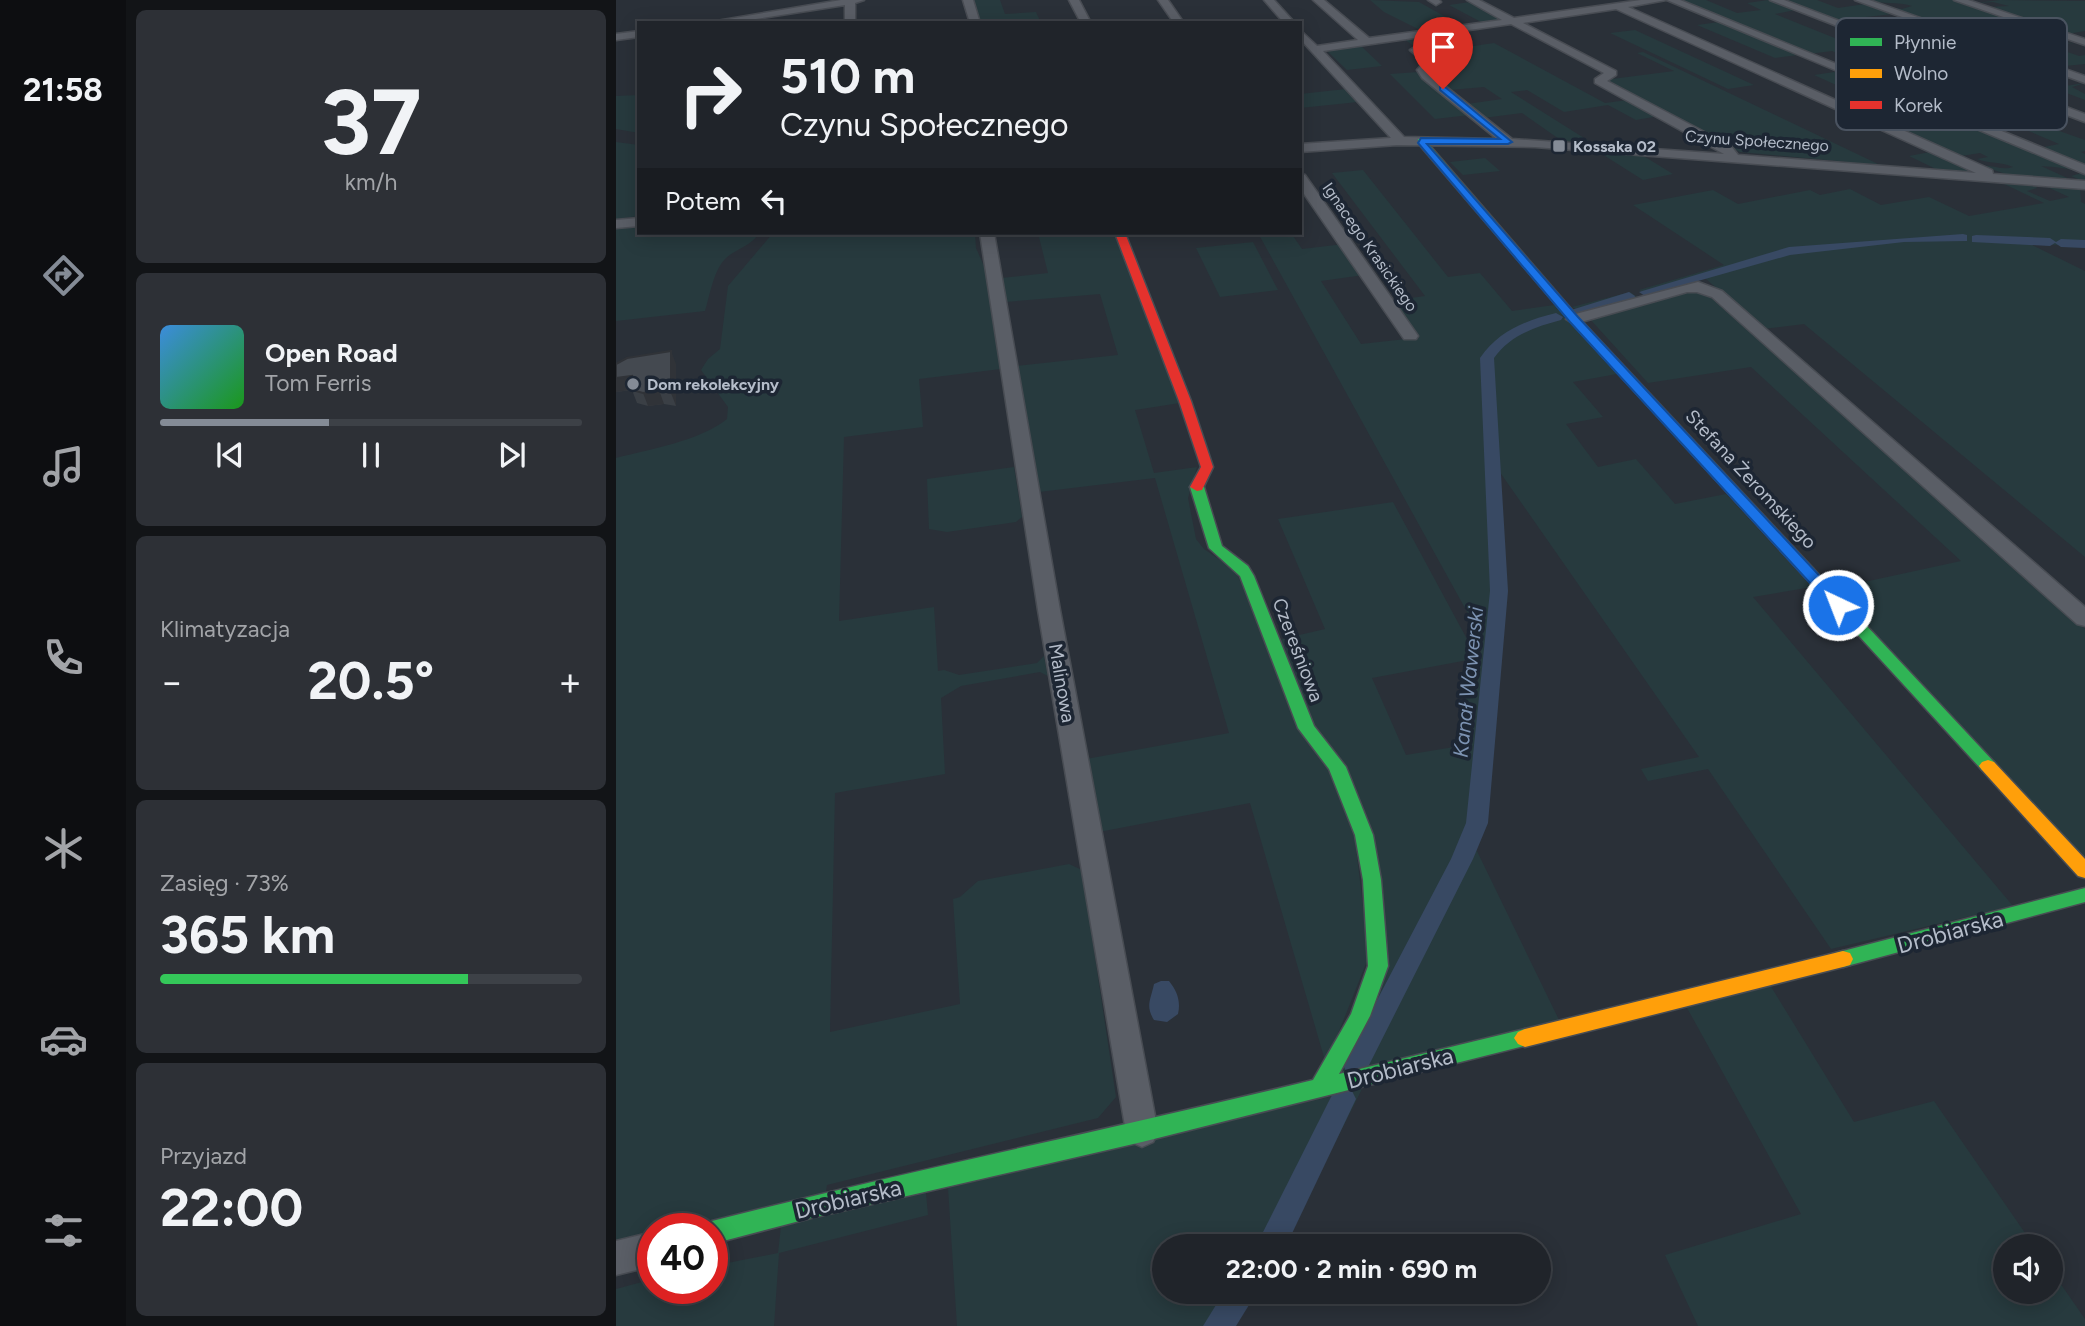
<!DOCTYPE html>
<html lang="pl">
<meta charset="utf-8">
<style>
body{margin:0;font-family:Figtree,sans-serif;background:#2d3036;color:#f1f3f6;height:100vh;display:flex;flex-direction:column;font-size:26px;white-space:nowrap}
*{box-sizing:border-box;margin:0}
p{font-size:23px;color:#a2a4a8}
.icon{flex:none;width:38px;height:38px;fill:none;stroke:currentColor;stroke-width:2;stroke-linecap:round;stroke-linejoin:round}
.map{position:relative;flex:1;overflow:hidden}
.sheet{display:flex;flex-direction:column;gap:10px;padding:10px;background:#121417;width:490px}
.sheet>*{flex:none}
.hud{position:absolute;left:21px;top:21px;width:665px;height:214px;border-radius:0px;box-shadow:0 4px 18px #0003,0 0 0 2px #3d4147;background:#20242a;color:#f1f3f6;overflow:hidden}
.buttons{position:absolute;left:1377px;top:1234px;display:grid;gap:14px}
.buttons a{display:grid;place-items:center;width:70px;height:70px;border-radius:50%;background:#20242a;box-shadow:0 4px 18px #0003,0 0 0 2px #3d4147;font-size:35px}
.speed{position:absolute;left:21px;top:1213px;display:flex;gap:14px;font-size:35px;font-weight:700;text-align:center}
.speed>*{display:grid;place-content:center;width:91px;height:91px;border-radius:50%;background:#20242a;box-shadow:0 4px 18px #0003,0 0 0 2px #3d4147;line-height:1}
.speed .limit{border:10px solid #d22;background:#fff;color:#111}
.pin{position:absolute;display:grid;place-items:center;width:60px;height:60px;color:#fff;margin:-72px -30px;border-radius:50% 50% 50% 0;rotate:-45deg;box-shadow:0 0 7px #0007}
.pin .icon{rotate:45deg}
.me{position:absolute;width:77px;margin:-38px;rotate:317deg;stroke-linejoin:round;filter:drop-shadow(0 0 5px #0008)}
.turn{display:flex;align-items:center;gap:24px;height:147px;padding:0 28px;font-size:32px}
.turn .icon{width:91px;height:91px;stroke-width:2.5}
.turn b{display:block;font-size:49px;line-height:60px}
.then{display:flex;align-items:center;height:66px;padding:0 28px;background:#0003;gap:14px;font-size:26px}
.big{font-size:52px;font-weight:700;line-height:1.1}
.sheet .card{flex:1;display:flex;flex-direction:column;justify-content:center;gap:10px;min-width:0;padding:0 24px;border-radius:10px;background:#2d3036}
.sheet .dial{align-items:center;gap:0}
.dial b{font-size:91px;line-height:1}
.song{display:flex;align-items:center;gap:21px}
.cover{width:84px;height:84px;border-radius:10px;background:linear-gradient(135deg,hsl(210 70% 55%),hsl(120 70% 35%))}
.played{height:7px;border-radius:4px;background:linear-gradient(90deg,#848b96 40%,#3d4147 40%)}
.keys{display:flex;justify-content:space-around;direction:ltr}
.heat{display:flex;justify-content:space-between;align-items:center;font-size:38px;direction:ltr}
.charge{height:10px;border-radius:5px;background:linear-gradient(90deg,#34c759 73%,#3d4147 0)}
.trip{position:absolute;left:536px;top:1234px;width:399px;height:70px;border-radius:35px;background:#20242a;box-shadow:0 4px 18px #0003,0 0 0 2px #3d4147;font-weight:700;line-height:70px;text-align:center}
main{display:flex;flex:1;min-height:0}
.tab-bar{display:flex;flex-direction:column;width:126px;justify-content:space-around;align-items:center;background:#0d0e11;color:#a2a4a8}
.tab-bar .icon{width:49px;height:49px}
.tab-bar .active{color:#848b96}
.tab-bar b{font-size:32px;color:#f1f3f6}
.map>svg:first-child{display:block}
</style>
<main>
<nav class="tab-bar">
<b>21:58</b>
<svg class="icon active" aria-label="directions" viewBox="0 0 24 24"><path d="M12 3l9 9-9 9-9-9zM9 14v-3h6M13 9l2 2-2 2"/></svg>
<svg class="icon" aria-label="music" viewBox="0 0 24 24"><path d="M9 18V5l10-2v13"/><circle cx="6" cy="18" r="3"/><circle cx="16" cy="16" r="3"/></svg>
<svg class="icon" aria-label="phone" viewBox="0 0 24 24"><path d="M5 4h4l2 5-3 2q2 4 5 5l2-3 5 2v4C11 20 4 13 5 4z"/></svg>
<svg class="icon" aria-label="climate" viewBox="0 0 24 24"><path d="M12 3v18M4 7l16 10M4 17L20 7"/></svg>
<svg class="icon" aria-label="car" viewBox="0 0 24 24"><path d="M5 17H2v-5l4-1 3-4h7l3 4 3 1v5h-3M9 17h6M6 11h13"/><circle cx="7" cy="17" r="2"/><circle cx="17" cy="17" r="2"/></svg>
<svg class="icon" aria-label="filters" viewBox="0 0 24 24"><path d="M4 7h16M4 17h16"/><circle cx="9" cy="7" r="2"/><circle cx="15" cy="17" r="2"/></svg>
</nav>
<section class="sheet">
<div class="card dial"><b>37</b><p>km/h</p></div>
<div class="card">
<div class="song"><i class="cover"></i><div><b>Open Road</b><p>Tom Ferris</p></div></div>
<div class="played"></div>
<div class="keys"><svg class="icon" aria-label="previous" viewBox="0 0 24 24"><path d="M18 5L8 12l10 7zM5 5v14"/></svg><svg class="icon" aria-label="pause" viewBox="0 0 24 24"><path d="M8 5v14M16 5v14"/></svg><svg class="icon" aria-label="next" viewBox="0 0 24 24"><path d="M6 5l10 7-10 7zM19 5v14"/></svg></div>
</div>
<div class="card"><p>Klimatyzacja</p>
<div class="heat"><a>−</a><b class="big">20.5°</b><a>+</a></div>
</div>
<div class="card"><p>Zasięg · 73%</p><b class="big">365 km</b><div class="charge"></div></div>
<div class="card"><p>Przyjazd</p><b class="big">22:00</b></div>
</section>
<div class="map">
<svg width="1469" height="1326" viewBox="0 0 1469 1326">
<rect width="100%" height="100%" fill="#2a3038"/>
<g fill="#273a3e">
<path d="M354,0H384L389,14L420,12L425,23H361Z"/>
<path d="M754,0L803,2L846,26L808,32L768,12Z"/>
<path d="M1062,0H1090L1121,13L1145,10L1131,3L1152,0L1179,10L1159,14L1271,59L1295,55L1323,66L1322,68L1258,78L1224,66L1243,63L1216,51L1192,54Z"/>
<path d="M1165,0H1201L1222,8L1249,4L1277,14L1250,17L1257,20L1286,17L1393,55L1380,53L1365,56L1383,63L1402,61L1378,65C1384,67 1388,64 1395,65C1406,66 1410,73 1423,70L1421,69L1431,70L1432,74L1410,78L1436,88L1469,83L1456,87L1469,94V100L1440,89L1412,94L1302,52C1314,50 1322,55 1337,53L1320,46L1322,44L1298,36L1273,41L1222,22L1243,24L1257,22L1250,19L1239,21L1241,23L1226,19L1217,20Z"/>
<path d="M1253,0H1337L1435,33L1425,36V38L1445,44L1458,43L1437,47L1463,56L1469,55V64L1439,67L1391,50L1415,47C1401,40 1390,45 1375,44C1362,43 1348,34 1340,28L1273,7L1286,9L1296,6C1281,1 1268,5 1253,0Z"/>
<path d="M1384,0L1469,1V31L1451,34L1372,7L1393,6L1377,2L1360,3Z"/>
<path d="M854,2L892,20L855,25L853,24L865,22L833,5Z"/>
<path d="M1103,22L1182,55L1159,58L1081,25Z"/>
<path d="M1019,30L1138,85L1112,89L994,33Z"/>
<path d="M823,34L822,36L844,48L878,43L989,103L1012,100L1043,116L1020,120L992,105L948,112L911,90L895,92L976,143L946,141L906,113L867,118L851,104L886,99L868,87L834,90L812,72L817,60L788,39Z"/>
<path d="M745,46L766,66L731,70L710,50Z"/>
<path d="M1027,52L1262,164L1275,166L1124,152L988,80L1058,71L1021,53Z"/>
<path d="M1225,71L1267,88L1238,93L1198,75Z"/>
<path d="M802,72L854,115L819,119L774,74Z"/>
<path d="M730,89L742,102L684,108V94Z"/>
<path d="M23,95V133L0,129V96Z"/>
<path d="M1311,106L1469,172V182L1455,176L1466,173C1452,168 1439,167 1425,166L1458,181L1396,176L1366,166C1377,164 1385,171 1397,167C1384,161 1373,164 1361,159L1372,157L1364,153L1345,156L1283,129L1309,124L1281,111Z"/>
<path d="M1432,127L1469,140V151L1465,152L1469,154V167L1423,148L1443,144L1408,129Z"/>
<path d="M0,142L23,145V216L0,219Z"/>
<path d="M978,149L1021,152L1057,174L1027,180Z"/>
<path d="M1319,151L1358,169L1353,172L1322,170L1293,156Z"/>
<path d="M869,158L884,171L847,175L834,162Z"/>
<path d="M747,170L832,277L864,273L896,311L938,305L1001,374L957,382L987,417L950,424L982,467L1020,459L1059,504L1110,494L1196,587L1137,597L1397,906L1215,949L1092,769L1032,781L1025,769L1083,757L881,468L889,594L867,826L858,845L944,1022L723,1072L766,922L662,640L709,629L662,519L777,502L852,641V660L756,678L790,755L844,746L851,689H861L866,639L642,233H675L686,249L728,244L748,275L705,281L745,344L799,338L774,301L809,296L716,173Z"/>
<path d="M1382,181L1419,185L1421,188L1411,191L1434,201L1453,197L1427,185L1464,188L1465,202L1469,204V246L1414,244L1469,271V557L1188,324L1147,329L1089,278L1032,295L1023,290L1108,265L1017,205L1097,190L1122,204L1194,190L1204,195L1234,189L1265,205L1313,197L1353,216L1428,203Z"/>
<path d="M23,225V233H144C132,248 119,249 109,259C97,272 94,295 89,311L0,321V227Z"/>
<path d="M157,233H359L360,248L371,273L385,369L303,379L307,427L228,437L223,621L318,607L322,671L328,670L343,675L421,663L428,656L432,676L424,672L345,686L325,698L329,774L219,793L214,1032L344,1004L337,899L344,897L362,881L453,864L466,870L500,1097L482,1118L211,1185L209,1198L78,1228H37V1238L0,1247V458C34,449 84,441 111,419L112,407L85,370L92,359L104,349L112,286Z"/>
<path d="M422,233H500L564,403L519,410L538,473L581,467L572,498L580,539L588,549L619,570L737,823L753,956L710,1064L634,803L483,832L470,759L613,733L539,478L423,492L400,366L502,355L484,294L389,302L385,278L432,273Z"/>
<path d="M637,242L662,290L604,297L580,248Z"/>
<path d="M1079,291L1092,295L1469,629V860L1216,589L1345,561L1135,367L1032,383L973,318Z"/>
<path d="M1014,292L1021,297L966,313L956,307Z"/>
<path d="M398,467L406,517L400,522L331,532L313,529L311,479Z"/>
<path d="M1154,985L1238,1122L1318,1101L1418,1246H1390V1292H1435V1270L1469,1319V1326H1082L1049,1255L1185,1214L1070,1006Z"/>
<path d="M746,1089L667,1246H548V1292H641L617,1326H341L332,1188Z"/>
<path d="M310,1193L312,1215L163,1253L158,1326H0V1289L37,1279V1288H96V1266L162,1253L165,1226Z"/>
</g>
<path fill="#384963" d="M545,981H553C561,991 565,1001 562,1014L551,1022L538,1020C529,1006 535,999 538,984Z"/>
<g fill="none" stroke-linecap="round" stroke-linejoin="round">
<g fill="#384963" fill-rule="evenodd">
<path d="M1347,234L1351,235V241L1288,242L1174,255L1029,296L1023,292L1173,247Z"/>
<path d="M1360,235L1434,238L1440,242L1445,239L1469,240V248L1445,247L1439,243L1434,246L1356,242V236Z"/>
<path d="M1013,292L1019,296L1018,299L959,315L952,311Z"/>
<path d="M940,313L947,317L945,320C919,327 894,335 878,358L892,591L872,823L857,859L749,1073L740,1076L731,1073L727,1065L835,859L850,823L874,591L864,358C883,331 908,321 940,313Z"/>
<path d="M727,1087L736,1091L740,1099L670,1246H640L718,1091Z"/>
<path d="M608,1292H641L620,1326H587Z"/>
</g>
<defs>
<g id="street">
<path d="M225,0H248L239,3V23H229V5L114,23H89Z"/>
<path d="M347,0H357L364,23H354Z"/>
<path d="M453,0H463L475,23H465Z"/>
<path d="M542,0H552L568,23H558Z"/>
<path d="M648,0H658L679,23H668Z"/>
<path d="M697,0H708L753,38L886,20L851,0H863L898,18L1025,0H1050L1012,7L1376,170L1377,174L1469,181V189L919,147L781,145L684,152V144L775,138L684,39V30L701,46L742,40ZM1000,9L1360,173L1122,155L1115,146L991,81L1000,75V71L907,23ZM895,24L988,73L979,79V83L1108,154L896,139L814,74L812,70L819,62L799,47L794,50L808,62L801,70L806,78L881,139L788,137L707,51Z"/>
<path d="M812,0H823L825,2L820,5Z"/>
<path d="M1051,0H1064L1257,79L1327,67L1154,0H1168L1469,114V122L1338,72L1268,83L1469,165V174Z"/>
<path d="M1239,0H1253L1469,76V83Z"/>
<path d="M1338,0H1352L1469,39V45Z"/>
<path d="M23,31V37L0,40V34Z"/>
<path d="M684,174L689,175L800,333L802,336L800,339H788L684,188Z"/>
<path d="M23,218V226L0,228V220Z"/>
<path d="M364,233H378L444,610L542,1132L537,1142L526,1147L515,1142L510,1132L422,610Z"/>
<path d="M1082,282L1106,291L1469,607V626L1461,624L1096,297L1081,292H1071L958,324L950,319L952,316Z"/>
<path d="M37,1232V1266L0,1275V1241Z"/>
</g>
<g id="fast">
<path d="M802,139H808L962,317L1378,762L1381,766L1378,770H1366L954,321L802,143Z"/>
<path d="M581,483L588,487L606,546L632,566L638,576L698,726L730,767L757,835L765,880L772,966L754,1016L723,1074L909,1029L916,1032L920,1038L916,1044L526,1142L195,1218L96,1244V1228H86L88,1225L96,1221C295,1170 497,1129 697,1080L735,1014L752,966L747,880L739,835L713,769L682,728L624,576L593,548L574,487Z"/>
<path d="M1469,888V902L1227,967L1220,965L1217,959L1220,953L1227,951Z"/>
</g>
<g id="slow">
<path d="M1372,760L1378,762L1469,859V878L1462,876L1366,770L1363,766L1366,762Z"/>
<path d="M1227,951L1234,953L1237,959L1234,965L1227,967L909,1047L902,1044L898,1038L902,1032L909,1029Z"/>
</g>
<path id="jam" d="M499,233H509L575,401L597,467L586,490L581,491L574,487L585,467L563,401Z"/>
</defs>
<use href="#street" stroke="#484c53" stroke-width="3"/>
<use href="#fast" stroke="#484c53" stroke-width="3"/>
<use href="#slow" stroke="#484c53" stroke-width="3"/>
<use href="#jam" stroke="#484c53" stroke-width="3"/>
<use href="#street" fill="#5a5e66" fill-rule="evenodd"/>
<use href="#fast" fill="#30b455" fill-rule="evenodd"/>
<use href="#slow" fill="#ff9f0a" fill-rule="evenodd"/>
<use href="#jam" fill="#e5322d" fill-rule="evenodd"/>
</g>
<path fill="#3a3f45" d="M60,364V406L48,404L32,406L21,403L16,390L0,392V378Z"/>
<g fill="#303338">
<path d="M55,351L60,364V406L55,393Z"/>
<path d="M16,376L21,389L0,392V378Z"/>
<path d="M43,390L48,404L32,406L27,393Z"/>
</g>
<path fill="#444950" stroke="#303338" stroke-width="2" d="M55,351V393L43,390L27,393L16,390V376L0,378V364L11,358Z"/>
<path fill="#1a73e8" stroke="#114b97" stroke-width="2" d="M824,87H829L896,142L892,144H811L962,317L1228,602L1230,605L1228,608H1217L954,322L802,143L805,138L884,139L824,90Z"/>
<g fill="#848b96" stroke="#1d2633" stroke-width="2.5">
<rect x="936" y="139" width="14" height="14" rx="3.5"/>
<circle cx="17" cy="384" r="7"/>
</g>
<g text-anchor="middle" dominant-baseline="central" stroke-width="7" stroke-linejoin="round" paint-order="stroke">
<g font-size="16" fill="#b4bcc9" stroke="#1d2633">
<text transform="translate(1141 141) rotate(4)">Czynu Społecznego</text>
<text transform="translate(754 247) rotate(55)">Ignacego Krasickiego</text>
</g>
<g font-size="16" font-weight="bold" fill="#b4bcc9" stroke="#1d2633" text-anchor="start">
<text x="957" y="146">Kossaka 02</text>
<text x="31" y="384">Dom rekolekcyjny</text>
</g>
<g font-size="19" fill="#b4bcc9" stroke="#1d2633">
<text transform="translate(1135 479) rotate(47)">Stefana Żeromskiego</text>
<text transform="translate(682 650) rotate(69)">Czereśniowa</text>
<text transform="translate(446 683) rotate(80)">Malinowa</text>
</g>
<g font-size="21" font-style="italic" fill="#7c92b1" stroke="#1d2633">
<text transform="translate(852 682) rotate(-84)">Kanał Wawerski</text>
</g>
<g font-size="23" fill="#b4bcc9" stroke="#1d2633">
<text transform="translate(1334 932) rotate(-15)">Drobiarska</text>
<text transform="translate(784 1068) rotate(-14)">Drobiarska</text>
<text transform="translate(232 1199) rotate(-13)">Drobiarska</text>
</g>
</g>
<rect x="1220" y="18" width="231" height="112" rx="10" fill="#1d2633" stroke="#4a5360" stroke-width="2"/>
<rect x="1234" y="38" width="32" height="8" fill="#30b455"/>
<rect x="1234" y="69" width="32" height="9" fill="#ff9f0a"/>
<rect x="1234" y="101" width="32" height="8" fill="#e5322d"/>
<g font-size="19" fill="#b4bcc9">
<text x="1278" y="49">Płynnie</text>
<text x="1278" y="80">Wolno</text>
<text x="1278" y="112">Korek</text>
</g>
</svg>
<div class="buttons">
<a><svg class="icon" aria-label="sound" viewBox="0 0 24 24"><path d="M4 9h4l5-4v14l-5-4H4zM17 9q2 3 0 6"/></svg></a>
</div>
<div class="speed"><div class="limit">40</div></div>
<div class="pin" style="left:827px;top:89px;background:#d93025"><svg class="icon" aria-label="arrive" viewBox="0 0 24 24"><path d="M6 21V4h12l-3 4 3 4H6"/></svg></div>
<svg class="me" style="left:1222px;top:605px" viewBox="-20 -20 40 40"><circle r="17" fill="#1a73e8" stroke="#fff" stroke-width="3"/><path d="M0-11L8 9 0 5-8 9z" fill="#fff"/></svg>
<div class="trip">22:00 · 2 min · 690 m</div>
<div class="hud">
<div class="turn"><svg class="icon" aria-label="right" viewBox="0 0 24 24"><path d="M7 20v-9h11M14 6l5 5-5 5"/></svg><div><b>510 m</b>Czynu Społecznego</div></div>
<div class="then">Potem<svg class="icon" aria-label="left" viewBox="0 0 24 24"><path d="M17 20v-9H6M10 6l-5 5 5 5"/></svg></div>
</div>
</div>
</main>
